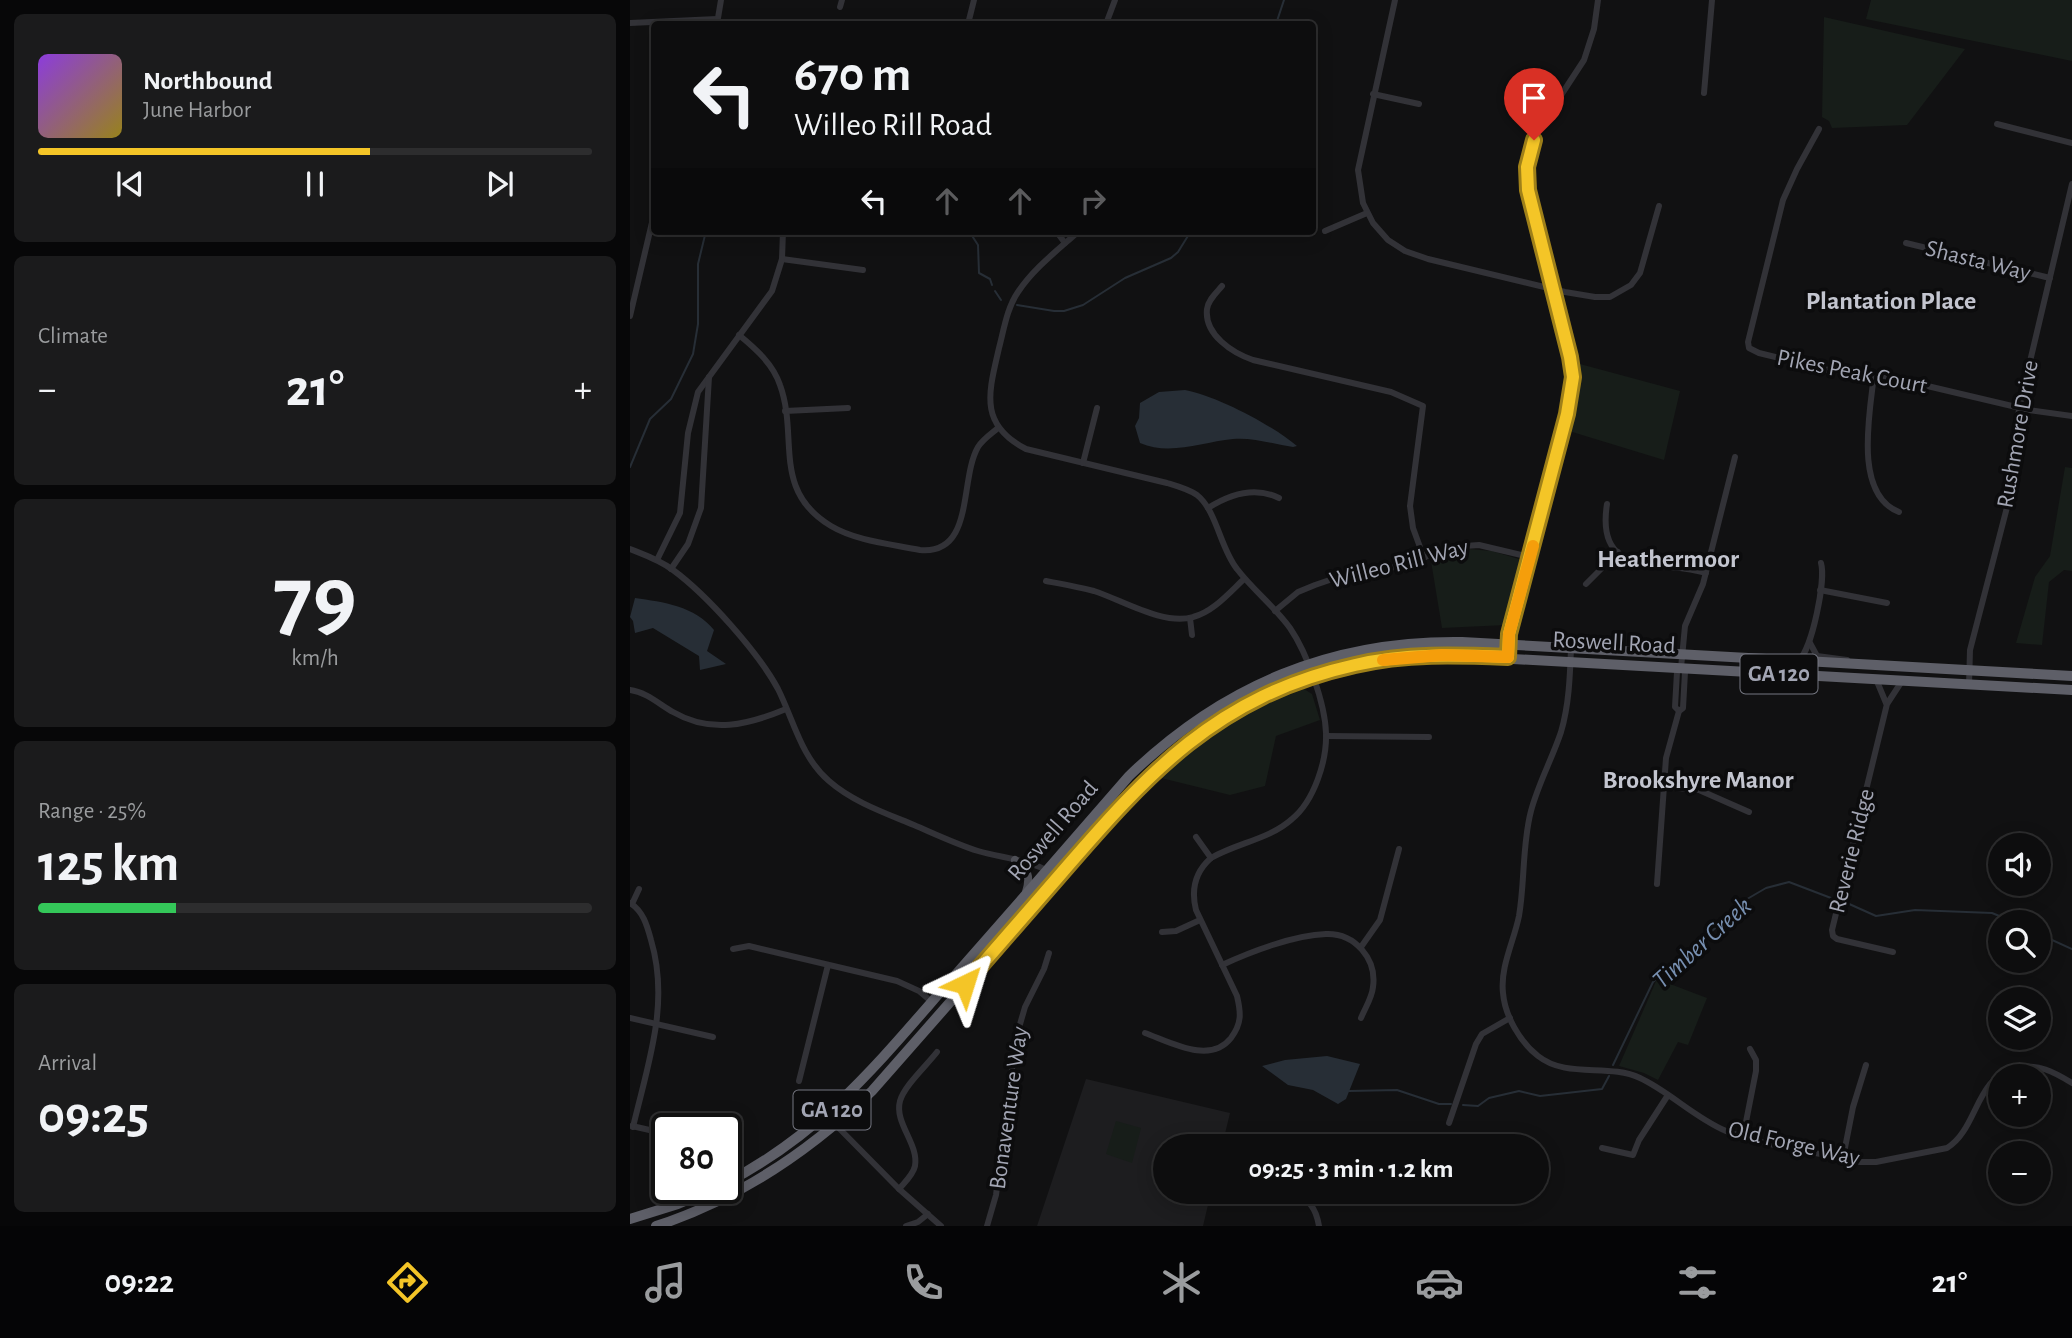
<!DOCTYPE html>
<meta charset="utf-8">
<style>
body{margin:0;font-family:"Alegreya Sans",sans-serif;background:#1b1b1c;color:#f1f3f6;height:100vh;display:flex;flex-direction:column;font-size:26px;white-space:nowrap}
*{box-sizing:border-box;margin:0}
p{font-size:23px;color:#9a9c9e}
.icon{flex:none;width:38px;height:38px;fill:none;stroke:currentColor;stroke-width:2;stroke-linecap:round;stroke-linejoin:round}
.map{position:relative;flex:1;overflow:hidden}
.panel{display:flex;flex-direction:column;gap:14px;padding:14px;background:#070708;width:630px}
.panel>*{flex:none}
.top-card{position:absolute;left:21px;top:21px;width:665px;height:214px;border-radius:7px;box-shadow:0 4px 18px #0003,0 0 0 2px #2d2d2e;background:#0d0d0e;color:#f1f3f6;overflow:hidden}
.buttons{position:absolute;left:1358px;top:833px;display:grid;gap:14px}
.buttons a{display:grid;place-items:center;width:63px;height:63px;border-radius:50%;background:#0d0d0e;box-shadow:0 4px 18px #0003,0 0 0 2px #2d2d2e;font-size:35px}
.speed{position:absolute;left:21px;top:1113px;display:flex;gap:14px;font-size:35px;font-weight:700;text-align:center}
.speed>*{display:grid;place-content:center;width:91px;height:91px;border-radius:50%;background:#0d0d0e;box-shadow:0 4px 18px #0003,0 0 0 2px #2d2d2e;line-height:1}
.speed .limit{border:4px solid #111;border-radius:10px;background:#fff;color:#111}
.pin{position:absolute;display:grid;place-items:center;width:60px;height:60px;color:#fff;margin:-72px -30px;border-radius:50% 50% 50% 0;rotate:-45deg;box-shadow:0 0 7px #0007}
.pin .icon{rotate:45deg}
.me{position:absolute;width:77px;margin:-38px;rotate:41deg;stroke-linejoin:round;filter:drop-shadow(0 0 5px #0008)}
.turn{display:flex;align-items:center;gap:24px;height:147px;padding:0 28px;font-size:32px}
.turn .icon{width:91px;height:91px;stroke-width:2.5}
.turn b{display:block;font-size:49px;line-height:60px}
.lanes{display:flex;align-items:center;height:66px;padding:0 28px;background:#0003;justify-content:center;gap:35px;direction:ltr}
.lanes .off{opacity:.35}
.big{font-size:52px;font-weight:600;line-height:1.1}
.panel .tile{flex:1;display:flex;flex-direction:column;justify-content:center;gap:10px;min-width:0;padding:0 24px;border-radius:10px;background:#1b1b1c}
.panel .dial{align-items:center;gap:0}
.dial b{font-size:91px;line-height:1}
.song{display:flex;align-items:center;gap:21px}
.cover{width:84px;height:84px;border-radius:10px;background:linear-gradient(135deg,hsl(270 70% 55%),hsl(50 70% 35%))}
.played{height:7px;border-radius:4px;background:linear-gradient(90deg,#f4c527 60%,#2d2d2e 60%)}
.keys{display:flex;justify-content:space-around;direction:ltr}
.heat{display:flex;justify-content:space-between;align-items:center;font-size:38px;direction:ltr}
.charge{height:10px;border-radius:5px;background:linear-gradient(90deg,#34c759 25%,#2d2d2e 0)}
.trip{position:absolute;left:523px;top:1134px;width:396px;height:70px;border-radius:35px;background:#0d0d0e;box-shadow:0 4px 18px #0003,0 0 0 2px #2d2d2e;font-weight:600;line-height:70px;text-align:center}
.dock{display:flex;height:112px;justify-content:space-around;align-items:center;background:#050506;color:#9a9c9e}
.dock .icon{width:49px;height:49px}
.dock .active{color:#f4c527}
.dock b{font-size:32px;color:#f1f3f6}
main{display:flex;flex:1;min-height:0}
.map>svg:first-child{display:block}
</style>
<main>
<section class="panel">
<div class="tile">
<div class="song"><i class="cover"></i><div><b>Northbound</b><p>June Harbor</p></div></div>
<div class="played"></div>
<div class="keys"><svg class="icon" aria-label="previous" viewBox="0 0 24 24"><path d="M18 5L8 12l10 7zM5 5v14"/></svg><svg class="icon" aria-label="pause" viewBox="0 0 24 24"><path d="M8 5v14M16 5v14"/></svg><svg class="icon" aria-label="next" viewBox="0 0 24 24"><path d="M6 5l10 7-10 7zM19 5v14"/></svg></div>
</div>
<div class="tile"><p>Climate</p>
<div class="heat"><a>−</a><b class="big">21°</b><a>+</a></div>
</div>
<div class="tile dial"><b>79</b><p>km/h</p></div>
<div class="tile"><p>Range · 25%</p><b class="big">125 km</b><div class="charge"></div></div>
<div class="tile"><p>Arrival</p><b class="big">09:25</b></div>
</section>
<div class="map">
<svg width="1442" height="1226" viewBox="0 0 1442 1226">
<rect width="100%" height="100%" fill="#111112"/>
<path fill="#1d1d1f" d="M456,1079L600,1113L592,1146H536V1192H581L573,1226H407Z"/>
<g fill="#171d19">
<path d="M1241,0H1442V61L1236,19Z"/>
<path d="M1194,17L1335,49L1277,125L1202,128L1199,121L1192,117Z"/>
<path d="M950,364L1050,391L1034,460L939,431Z"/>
<path d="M1435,467L1442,468V571L1434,570L1419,582L1412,645L1386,643L1405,577L1420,556Z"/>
<path d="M839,549L862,551L892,560L893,568L876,625L812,628L801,561L817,553Z"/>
<path d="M674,689L682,694L690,720L646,736L635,786L600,795L527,777L588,728L644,701Z"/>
<path d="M1027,979L1077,998L1058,1045L1048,1042L1028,1080L1014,1073L989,1066Z"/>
<path d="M486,1121L511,1128L502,1163L476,1154Z"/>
</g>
<g fill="#272e36">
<path d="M555,390C587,396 642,425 667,446L663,447C644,444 621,437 603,439C572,442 540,456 510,443L505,426L509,418L510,403L529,392Z"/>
<path d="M5,598C33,602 65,606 84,630L77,651L96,664L70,670L69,656L23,628L5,633L3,621L0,617Z"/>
<path d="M697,1056L730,1064L716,1099L708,1104L683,1090L658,1085L632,1066L655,1060Z"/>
</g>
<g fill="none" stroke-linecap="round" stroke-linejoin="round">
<g stroke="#272e36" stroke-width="2">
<path d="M646,24L654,0"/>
<path d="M339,231L348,245L349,273L360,279L362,285"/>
<path d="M365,291L371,300"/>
<path d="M387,305L424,311H434L453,305L495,278L541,258L548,252L561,231"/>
<path d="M0,467L20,419L41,399L63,354L68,324V264L76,231"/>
<path d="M1217,903L1246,916L1285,910L1362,913L1384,922"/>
<path d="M1409,934L1442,949"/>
<path d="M983,1065L1023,982L1097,918L1112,902L1136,888L1159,882L1201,898"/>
<path d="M719,1091L767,1090L809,1104H821"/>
<path d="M833,1105L848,1106L859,1098L889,1091L910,1096L972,1089L979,1076"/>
</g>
<g stroke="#323237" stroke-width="6">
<path d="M765,0L728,170L733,203L743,223L758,240L775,251L798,259L935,292L965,297H980L1001,285L1010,273L1029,206"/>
<path d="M210,7L212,0"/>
<path d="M0,23L87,19"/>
<path d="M87,24L91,0"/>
<path d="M338,24L344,0"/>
<path d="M476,24L485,0"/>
<path d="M1074,93L1082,0"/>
<path d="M743,94L789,104"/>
<path d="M1367,124L1442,143"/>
<path d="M1189,129L1167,169L1153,200L1118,342L1119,348L1129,353L1198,370L1255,376L1399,410L1442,416"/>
<path d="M426,231L435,243"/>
<path d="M449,231C428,250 404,268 388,292C377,308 374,329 369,348C359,392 348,424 396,449L537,483C547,486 558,489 567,495C587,511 590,548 607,569C623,590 645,607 660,628C677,653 695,703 696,733C697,761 684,801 662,819C640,839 607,843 581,858C565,872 561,890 566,910L607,996C611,1013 612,1023 601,1038C580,1065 540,1042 515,1033"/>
<path d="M695,231L737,213"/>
<path d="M1276,243L1420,278"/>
<path d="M152,259L233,270"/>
<path d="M592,286C586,293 578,300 577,309C574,335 603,353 623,360L761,392L793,406L780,506L783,528L794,558"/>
<path d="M0,316L24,214"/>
<path d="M109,335C126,349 143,364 150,385C169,437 141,490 201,526C226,541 261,544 290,550C345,555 329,480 348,447C353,439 361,434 368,428"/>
<path d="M1244,375C1240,412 1223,494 1269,512"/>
<path d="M155,411L218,408"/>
<path d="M453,463L467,408"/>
<path d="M977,504C965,579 1030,559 1076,573"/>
<path d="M578,508C600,494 625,486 649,498"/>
<path d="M0,549C15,555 30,560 43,570C77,595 128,652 148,689C164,721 171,757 199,781C223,802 255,813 284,825C305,834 326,844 348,851C375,859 405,859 428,878"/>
<path d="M27,560L50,513L58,433L68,392L142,291L152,259L153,231"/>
<path d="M41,569L58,544L71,508L79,377"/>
<path d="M416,581C432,584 449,587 464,591C492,600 534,626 563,617C583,612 599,593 614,579"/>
<path d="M956,584L988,552"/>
<path d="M1190,590L1257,603"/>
<path d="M645,611L668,592L685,585L717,574L772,566L821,547L849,545L900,557"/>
<path d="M560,618L562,635"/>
<path d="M1180,643L1187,656L1217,660"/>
<path d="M941,648C940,676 939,705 931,732C922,759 908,784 901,811C892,845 895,881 889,916C884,941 870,967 873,993C875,1016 890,1042 908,1056C937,1079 978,1063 1010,1078C1040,1092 1065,1118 1096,1131C1136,1147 1187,1152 1230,1162H1246L1317,1148C1348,1129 1345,1077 1386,1068C1408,1063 1424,1072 1442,1083"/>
<path d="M878,657L879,634L937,414L943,377L940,357L900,203L897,167L900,148L907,132L954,60L964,29L968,0"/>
<path d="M1169,660C1182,649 1196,580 1191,563"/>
<path d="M1246,679L1256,703"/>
<path d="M1339,685L1340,650L1382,488L1389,408L1442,184"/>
<path d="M0,690C16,692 29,704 43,712C81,734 118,725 156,709"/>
<path d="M1049,711L1045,707L1047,672L1051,668"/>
<path d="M696,736L799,737"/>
<path d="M1034,787L1069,790L1119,812"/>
<path d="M566,837L581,858"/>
<path d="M1027,884L1036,758L1049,711L1053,708L1055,672L1051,668L1055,626L1073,584L1105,457"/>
<path d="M0,903C13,911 17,925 21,940C40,1004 18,1063 3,1127"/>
<path d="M2,904L9,889"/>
<path d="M532,932L546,931L570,920"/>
<path d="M731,947L750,920L769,849"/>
<path d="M103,949L119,946L267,981L289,991L302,1002"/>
<path d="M1263,952L1207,939L1203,936L1202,930L1257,704L1272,681"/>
<path d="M592,965C620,952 664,935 696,934C725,933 747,959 743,987C742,998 735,1008 731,1018"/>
<path d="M0,1018L83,1037"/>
<path d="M169,1081L198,965"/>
<path d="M196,1115L269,1189L311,1226"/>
<path d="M819,1123L846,1044L852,1034L880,1018"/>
<path d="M2,1126L37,1134"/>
<path d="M1113,1137L1126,1071V1060L1120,1049"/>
<path d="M972,1148L1003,1155L1009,1140L1038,1095"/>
<path d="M1213,1158L1223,1107L1236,1065"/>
<path d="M269,1189C275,1182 283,1175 285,1166C289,1144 264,1123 270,1101C274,1086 297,1065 307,1052"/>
<path d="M662,1192C679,1199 686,1208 689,1226"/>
<path d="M276,1226L288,1222L298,1214"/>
<path d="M357,1226L366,1195L386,1038L395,1007L414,969L419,953"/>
</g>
<path stroke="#4e4f56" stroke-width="8" d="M385,860C398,870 401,876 396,892"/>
<g stroke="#5e5f68" stroke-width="10">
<path d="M96,1183C195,1131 248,1063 320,981C380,913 440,844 499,776C593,685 702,640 832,642L1442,676"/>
<path d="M0,1219L48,1204L86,1188"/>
<path d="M26,1226C109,1199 179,1152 242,1091L518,777C601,699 697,658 812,655L1442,690"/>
</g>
</g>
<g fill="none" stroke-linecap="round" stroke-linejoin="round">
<defs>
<path id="route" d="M335,984C366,948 398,912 429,876C518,773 586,696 725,665C776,653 827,655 878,657L879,634L937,414L943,377L940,357L898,190L897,167L904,140"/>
</defs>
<use href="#route" stroke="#9f8019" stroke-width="18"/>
<use href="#route" stroke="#f4c527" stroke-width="12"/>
<path stroke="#f59e0b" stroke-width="12" d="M753,660L812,655L878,657L879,634L903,546"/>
</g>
<g text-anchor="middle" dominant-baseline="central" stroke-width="7" stroke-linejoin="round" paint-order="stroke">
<g fill="#0c0c0d" stroke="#757781" stroke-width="2">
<rect x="1110.5" y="654.5" width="77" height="39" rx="5"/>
<rect x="163.5" y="1090.5" width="77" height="39" rx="5"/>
</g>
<g font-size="23" font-weight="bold" fill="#a2a5b3">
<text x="1149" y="674">GA 120</text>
<text x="202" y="1110">GA 120</text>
</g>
<g font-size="24" fill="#a2a5b3" stroke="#0c0c0d">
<text transform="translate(1348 261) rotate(14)">Shasta Way</text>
<text transform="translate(1222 372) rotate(11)">Pikes Peak Court</text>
<text transform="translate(1388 434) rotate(-80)">Rushmore Drive</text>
<text transform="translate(769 564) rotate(-14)">Willeo Rill Way</text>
<text transform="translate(984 643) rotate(3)">Roswell Road</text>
<text transform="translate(423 831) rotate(-49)">Roswell Road</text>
<text transform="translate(1222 851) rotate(-76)">Reverie Ridge</text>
<text transform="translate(379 1108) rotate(-82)">Bonaventure Way</text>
<text transform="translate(1164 1144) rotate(13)">Old Forge Way</text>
</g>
<g font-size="26" font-weight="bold" fill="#c3c5cf" stroke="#0c0c0d">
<text x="1261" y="301">Plantation Place</text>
<text x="1038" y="559">Heathermoor</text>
<text x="1068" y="780">Brookshyre Manor</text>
</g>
<g font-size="26" font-style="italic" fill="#778fb0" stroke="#0c0c0d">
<text transform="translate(1072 943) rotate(-42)">Timber Creek</text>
</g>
</g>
</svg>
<div class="buttons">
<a><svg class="icon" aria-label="sound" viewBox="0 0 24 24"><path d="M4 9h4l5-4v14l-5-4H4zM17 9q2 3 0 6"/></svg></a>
<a><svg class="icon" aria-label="search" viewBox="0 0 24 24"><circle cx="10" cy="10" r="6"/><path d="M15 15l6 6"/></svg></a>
<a><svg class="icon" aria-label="layers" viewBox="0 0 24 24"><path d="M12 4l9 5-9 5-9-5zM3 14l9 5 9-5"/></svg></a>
<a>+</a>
<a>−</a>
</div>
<div class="speed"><div class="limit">80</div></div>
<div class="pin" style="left:904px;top:140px;background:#d93025"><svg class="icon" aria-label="arrive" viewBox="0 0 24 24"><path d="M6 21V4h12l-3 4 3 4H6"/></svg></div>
<svg class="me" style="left:335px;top:984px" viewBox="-20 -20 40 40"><path d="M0-17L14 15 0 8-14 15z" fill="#f4c527" stroke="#fff" stroke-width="4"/></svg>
<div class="trip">09:25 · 3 min · 1.2 km</div>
<div class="top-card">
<div class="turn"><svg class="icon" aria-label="left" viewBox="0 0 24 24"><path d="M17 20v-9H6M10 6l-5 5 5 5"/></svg><div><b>670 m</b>Willeo Rill Road</div></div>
<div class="lanes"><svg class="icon" aria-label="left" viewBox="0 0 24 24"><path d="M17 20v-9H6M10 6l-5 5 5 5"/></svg><svg class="icon off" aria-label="ahead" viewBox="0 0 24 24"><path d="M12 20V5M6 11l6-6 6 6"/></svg><svg class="icon off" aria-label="ahead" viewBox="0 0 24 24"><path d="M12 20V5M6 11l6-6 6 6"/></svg><svg class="icon off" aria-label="right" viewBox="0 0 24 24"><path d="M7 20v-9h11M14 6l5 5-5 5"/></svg></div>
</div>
</div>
</main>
<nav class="dock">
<b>09:22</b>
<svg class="icon active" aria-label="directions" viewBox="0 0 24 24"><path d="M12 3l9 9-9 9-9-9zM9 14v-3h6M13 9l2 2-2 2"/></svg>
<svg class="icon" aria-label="music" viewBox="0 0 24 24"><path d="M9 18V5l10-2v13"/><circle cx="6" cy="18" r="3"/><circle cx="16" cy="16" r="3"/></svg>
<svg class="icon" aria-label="phone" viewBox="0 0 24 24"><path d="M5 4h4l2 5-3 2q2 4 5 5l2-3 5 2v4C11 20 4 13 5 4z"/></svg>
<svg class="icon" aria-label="climate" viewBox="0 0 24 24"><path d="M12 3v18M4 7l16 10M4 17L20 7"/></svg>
<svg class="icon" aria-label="car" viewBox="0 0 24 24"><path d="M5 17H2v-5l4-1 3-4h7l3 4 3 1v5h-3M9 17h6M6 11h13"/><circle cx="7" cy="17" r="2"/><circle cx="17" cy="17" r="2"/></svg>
<svg class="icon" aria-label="filters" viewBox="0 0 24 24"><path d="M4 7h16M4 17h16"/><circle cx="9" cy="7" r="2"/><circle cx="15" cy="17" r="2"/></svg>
<b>21°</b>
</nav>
